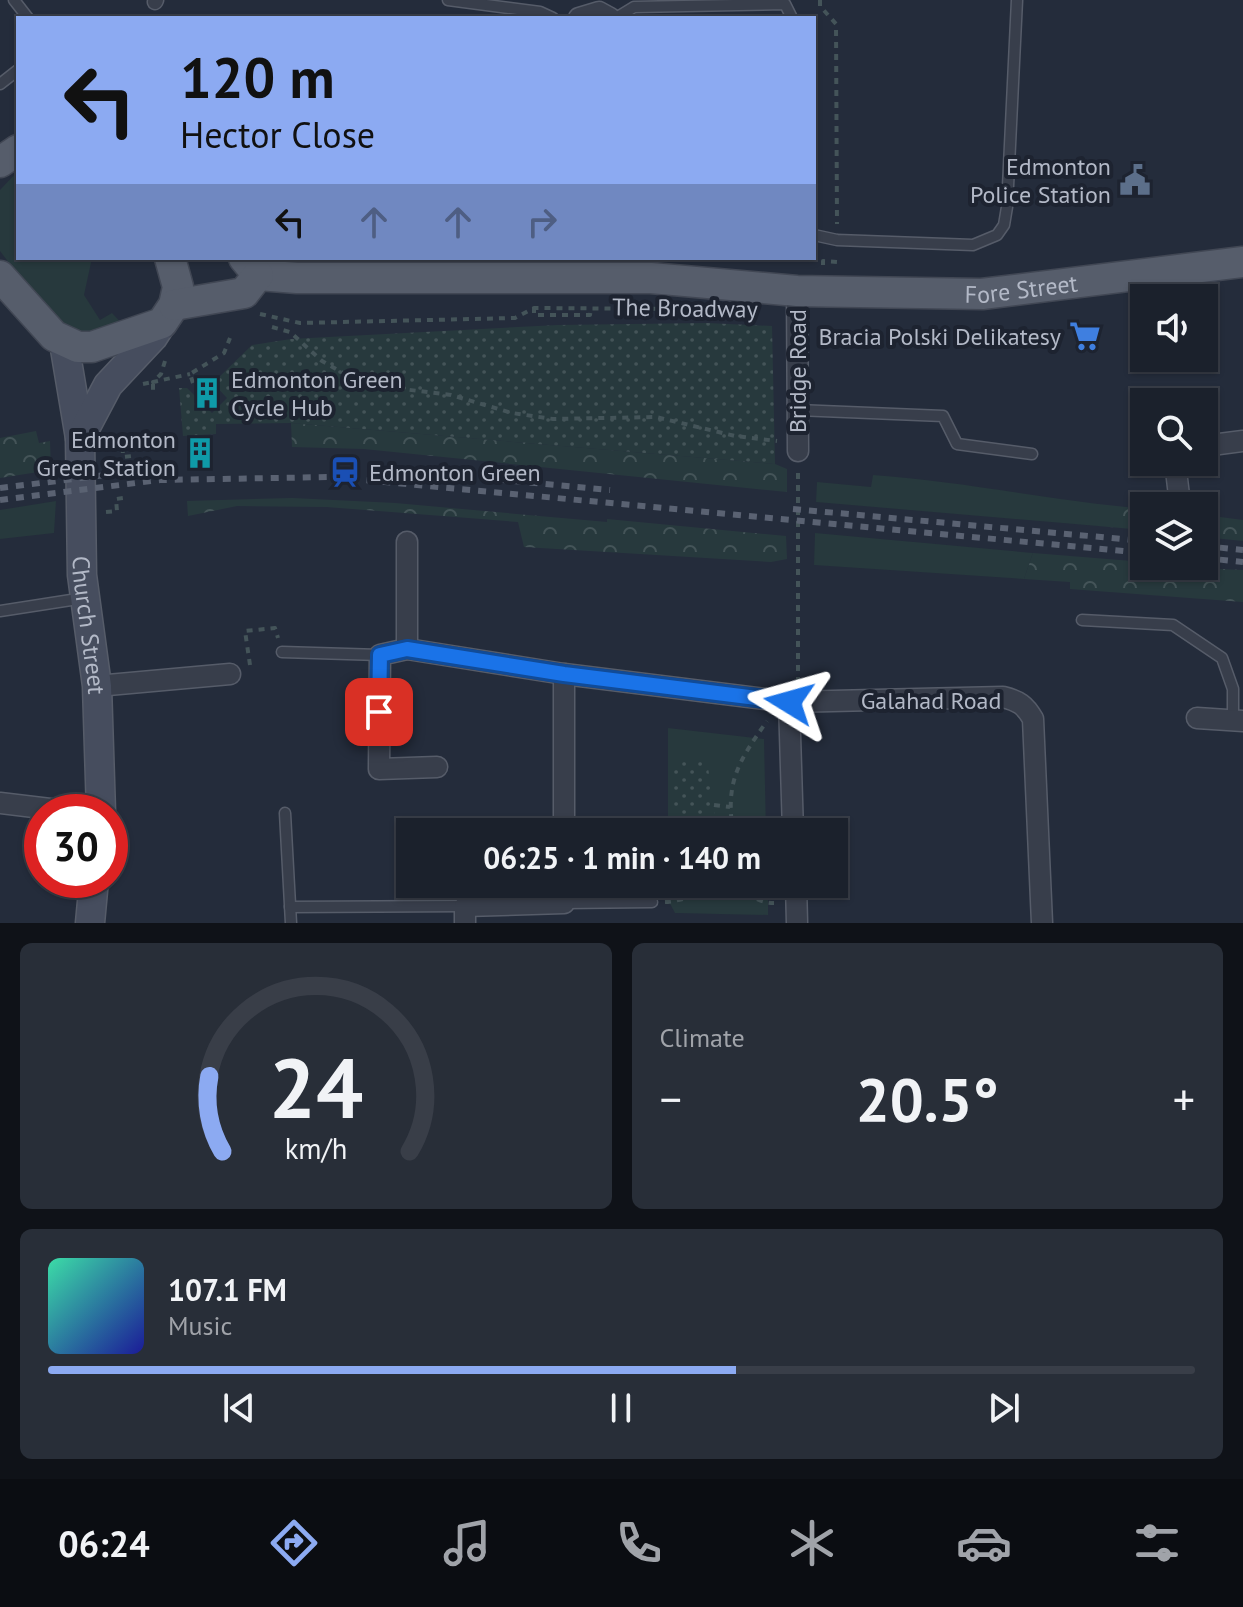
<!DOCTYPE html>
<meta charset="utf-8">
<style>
body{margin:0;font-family:"PT Sans",sans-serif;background:#282e38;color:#f1f3f6;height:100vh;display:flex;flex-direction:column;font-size:30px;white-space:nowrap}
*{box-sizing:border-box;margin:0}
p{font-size:26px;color:#a0a3a9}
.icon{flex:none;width:44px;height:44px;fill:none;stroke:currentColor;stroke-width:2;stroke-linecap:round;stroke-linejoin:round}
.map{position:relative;height:923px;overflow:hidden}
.details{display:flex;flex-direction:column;gap:20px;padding:20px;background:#0f1218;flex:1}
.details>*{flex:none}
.banner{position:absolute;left:16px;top:16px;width:800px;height:244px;border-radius:0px;box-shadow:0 2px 6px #0004,0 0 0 2px #393e48;background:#8caaf2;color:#111;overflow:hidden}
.fabs{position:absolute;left:1130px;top:284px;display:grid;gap:16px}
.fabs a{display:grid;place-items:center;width:88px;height:88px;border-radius:0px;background:#1b212c;box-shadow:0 2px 6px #0004,0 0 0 2px #393e48;font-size:40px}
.speed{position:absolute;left:24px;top:794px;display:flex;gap:16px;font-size:40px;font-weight:700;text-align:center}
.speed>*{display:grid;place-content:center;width:104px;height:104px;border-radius:50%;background:#1b212c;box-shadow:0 2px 6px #0004,0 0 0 2px #393e48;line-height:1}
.speed .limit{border:12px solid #d22;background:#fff;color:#111}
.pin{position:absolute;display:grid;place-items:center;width:68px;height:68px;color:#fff;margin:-34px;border-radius:16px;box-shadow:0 4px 12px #0006}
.me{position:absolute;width:88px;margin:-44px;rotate:278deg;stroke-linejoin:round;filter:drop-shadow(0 0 6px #0008)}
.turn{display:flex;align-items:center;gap:28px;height:168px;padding:0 32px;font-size:36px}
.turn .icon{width:104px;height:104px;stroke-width:2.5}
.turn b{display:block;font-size:56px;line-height:68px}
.lanes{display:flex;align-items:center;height:76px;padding:0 32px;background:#0003;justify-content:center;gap:40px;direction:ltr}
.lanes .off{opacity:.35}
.big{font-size:60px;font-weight:600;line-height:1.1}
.details .card{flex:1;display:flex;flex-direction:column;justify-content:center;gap:12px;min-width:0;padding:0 28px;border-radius:12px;background:#282e38}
.details .dial{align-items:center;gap:0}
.dial svg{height:208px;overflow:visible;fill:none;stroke:#393e48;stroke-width:7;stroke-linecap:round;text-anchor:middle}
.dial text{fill:#f1f3f6;stroke:none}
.song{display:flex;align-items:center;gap:24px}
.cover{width:96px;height:96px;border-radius:12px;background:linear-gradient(135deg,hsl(160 70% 55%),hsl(240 70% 35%))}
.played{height:8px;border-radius:4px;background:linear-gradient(90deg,#8caaf2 60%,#393e48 60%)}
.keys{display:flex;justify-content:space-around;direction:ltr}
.heat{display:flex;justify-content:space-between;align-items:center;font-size:44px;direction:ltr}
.details .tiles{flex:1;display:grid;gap:20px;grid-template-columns:1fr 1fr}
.card:last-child{grid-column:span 2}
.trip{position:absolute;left:396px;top:818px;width:452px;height:80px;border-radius:0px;background:#1b212c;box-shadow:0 2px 6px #0004,0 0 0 2px #393e48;font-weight:600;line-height:80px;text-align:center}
.menu{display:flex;height:128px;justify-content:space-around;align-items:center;background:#0b0d12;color:#a0a3a9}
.menu .icon{width:56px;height:56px}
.menu .active{color:#8caaf2}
.menu b{font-size:36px;color:#f1f3f6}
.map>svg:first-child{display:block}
</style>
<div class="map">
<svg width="1243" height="923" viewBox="0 0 1243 923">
<defs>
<pattern id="forest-crowns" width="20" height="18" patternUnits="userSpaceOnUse" patternTransform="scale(2)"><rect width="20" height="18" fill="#27393d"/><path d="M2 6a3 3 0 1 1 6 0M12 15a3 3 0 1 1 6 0" fill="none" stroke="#445458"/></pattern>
<pattern id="park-dots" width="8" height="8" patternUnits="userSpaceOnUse" patternTransform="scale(2)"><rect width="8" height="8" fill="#27393d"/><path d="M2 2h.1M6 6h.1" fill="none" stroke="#445458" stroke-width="1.8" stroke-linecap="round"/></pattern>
</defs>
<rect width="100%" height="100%" fill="#242c3b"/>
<g fill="#27393d">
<path d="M18,171V258H92L84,295L100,320L112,313L126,328L87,333L68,328L41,305L0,251V190Z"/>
<path d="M873,475C948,480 1023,495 1098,504V526L816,502L817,482L871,487Z"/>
<path d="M56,501L54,533L0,539V510Z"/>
<path d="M815,533L1033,553L1024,579L814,565Z"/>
<path d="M668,728L764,739L766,832H668Z"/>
<path d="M668,884H768V915L675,913L668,900Z"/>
</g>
<g fill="url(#forest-crowns)">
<path d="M291,423L775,464L787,469V492L364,449L292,447Z"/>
<path d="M36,431L39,443L50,441L51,470L0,478V438Z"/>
<path d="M292,498L395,503L607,522V519L786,536L787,559L771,562L524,547L518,522L327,507L237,506L188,516L187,501Z"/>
<path d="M1098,504L1144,509V530L1098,526Z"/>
<path d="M1204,515L1243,520V541L1204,537Z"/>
<path d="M1033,553L1144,562V566L1243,570V602L1070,589V582L1024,579Z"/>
</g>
<g fill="url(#park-dots)">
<path d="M707,323L772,326L775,464L291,423L216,424V434L183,436L179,388H187L212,413L227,398L213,383L252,345L291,339L558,325Z"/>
<path d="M671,758L707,759L714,812L723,832H671Z"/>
</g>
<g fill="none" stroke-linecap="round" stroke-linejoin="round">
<defs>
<g id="service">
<path d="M14,0L28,18"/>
<path d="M448,0L540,12L553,18"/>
<path d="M616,18L634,7L785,4L792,18"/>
<path d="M0,84L18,70"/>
<path d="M814,235L837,240L973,245L997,235L1004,225L1007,207L1017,0"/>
<path d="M797,410L943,416L957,444L1032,454"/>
<path d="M0,611L84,598"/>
<path d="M1082,620L1173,625L1222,658L1233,689V721"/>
<path d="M282,652L380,655"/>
<path d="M285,813L291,923"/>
<path d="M564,903L652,902"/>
<path d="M290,907L465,906"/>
</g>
<path id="pedestrian" d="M155,2L156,0"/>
<g id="minor">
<path d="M579,18L599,12L610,18"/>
<path d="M797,291L798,451"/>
<path d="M1204,446L1243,441"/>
<path d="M1175,462L1180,504"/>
<path d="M407,649V542"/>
<path d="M97,686L230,674"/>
<path d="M789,702L793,832"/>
<path d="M1197,718L1243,721"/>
<path d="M437,767L379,769L380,655L407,649L564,674L789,702L1003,697C1019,701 1025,705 1033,719L1042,923"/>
<path d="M0,803L75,812"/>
<path d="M564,832V674"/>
<path d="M796,884L797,923"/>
<path d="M465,923V906L564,903V884"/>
</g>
<g id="secondary">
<path id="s1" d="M64,343L80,438L82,575L97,686L101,812"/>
<path d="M80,438L108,385L153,337L162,323"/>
<path d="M90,923L94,880"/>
</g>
<g id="primary">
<path d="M0,162L18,150"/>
<path id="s2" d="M244,258L258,275L297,278H651L797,291L982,294L1243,262"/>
<path d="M0,276L54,336L78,347H92L162,323L174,305L178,287L170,258"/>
<path d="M174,305L244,293L258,275"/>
</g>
</defs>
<use href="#service" stroke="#565c69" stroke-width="13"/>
<use href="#pedestrian" stroke="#565c69" stroke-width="17"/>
<use href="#minor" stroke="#565c69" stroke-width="23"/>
<use href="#secondary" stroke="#565c69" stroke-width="31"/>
<use href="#primary" stroke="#414754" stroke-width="33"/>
<g stroke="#445459" stroke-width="4" stroke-dasharray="6 6" stroke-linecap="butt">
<path d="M820,0V6L836,24L837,224"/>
<path d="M823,265V261L837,262V257"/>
<path d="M534,307V315H590L591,308"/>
<path d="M260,314L300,323L515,318L534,308L683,309"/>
<path d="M272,327L290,332L322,361L362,384L451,395L512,413L553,419L656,417L735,436L777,441"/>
<path d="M165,361L161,374L153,382L190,374"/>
<path d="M193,383L190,374L224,353L230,338"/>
<path d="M143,384L153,382V390"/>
<path d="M122,435L123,457L132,456"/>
<path d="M106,512L117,511L116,499L123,498"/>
<path d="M250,665L245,631L275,628L278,638"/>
<path d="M798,683V472"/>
<path d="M714,805L730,807"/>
<path d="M733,832C725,781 739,761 767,721"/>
<path d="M665,902C687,901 713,886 733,889C749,892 756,903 774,903"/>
</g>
<use href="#service" stroke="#383e4b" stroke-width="10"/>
<use href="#pedestrian" stroke="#383e4b" stroke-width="14"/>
<use href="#minor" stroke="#383e4b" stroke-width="20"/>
<use href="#secondary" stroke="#464d5e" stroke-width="28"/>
<use href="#primary" stroke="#565d6b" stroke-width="30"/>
<g stroke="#5a6272" stroke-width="6" stroke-dasharray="8 8" stroke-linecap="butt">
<path d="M450,475L610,490"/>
<path d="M0,488L155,469"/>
<path d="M0,500L160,480L332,477L1144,553"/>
<path d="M793,509L1144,541"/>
<path d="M1204,546L1243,550"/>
<path d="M1204,558L1243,562"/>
</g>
</g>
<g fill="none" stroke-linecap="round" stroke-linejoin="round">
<defs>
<path id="route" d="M379,712L380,655L407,649L564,674L789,702"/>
</defs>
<use href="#route" stroke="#114b97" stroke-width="20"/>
<use href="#route" stroke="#1a73e8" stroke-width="14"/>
</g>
<defs>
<symbol id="civic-bare" viewBox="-9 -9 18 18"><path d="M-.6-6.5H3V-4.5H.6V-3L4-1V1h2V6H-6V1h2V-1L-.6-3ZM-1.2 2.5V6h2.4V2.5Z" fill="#5c6f8a" stroke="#1d2330" stroke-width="2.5" paint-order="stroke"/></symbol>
<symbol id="supermarket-bare" viewBox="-9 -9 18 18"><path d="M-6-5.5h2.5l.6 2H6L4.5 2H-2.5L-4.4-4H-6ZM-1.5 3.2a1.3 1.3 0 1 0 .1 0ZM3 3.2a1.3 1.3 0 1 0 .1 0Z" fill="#3f7fe0" stroke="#1d2330" stroke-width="2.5" paint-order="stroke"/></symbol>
<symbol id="building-bare" viewBox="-9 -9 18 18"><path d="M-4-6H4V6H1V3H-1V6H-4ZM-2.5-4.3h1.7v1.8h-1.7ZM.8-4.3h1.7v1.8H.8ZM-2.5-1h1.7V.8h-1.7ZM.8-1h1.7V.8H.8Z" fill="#0f9aa8" stroke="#1d2330" stroke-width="2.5" paint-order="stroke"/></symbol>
<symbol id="station-bare" viewBox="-9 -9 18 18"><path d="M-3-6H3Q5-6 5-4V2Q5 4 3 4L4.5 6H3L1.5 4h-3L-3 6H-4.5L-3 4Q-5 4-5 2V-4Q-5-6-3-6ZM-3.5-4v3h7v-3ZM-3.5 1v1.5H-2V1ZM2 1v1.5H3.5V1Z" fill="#1a4fb4" stroke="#1d2330" stroke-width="2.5" paint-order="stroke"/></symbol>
</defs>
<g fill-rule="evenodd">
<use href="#civic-bare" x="1113" y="158" width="44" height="44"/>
<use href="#supermarket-bare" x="1063" y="314" width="44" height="44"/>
<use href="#building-bare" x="185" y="371" width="44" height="44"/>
<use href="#building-bare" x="178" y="431" width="44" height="44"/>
<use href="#station-bare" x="323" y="450" width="44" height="44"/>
</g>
<g text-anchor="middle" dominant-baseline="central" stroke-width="8" stroke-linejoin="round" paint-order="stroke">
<g font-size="24" fill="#b3b9c7" stroke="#1d2330" text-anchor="end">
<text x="1111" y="166">Edmonton<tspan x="1111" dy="28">Police Station</tspan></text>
<text x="1061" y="336">Bracia Polski Delikatesy</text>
<text x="231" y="379" text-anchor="start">Edmonton Green<tspan x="231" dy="28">Cycle Hub</tspan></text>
<text x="176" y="439">Edmonton<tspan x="176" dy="28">Green Station</tspan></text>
<text x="369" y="472" text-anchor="start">Edmonton Green</text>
</g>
<g font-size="24" fill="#b3b9c7" stroke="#1d2330">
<text stroke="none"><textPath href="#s2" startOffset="786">Fore Street</textPath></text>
<text transform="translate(685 308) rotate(1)">The Broadway</text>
<text transform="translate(797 371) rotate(-90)">Bridge Road</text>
<text stroke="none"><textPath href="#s1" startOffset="284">Church Street</textPath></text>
<text x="931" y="700">Galahad Road</text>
</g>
</g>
</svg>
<div class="fabs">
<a><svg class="icon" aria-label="sound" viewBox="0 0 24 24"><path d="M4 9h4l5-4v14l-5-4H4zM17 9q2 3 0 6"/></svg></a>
<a><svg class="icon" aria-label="search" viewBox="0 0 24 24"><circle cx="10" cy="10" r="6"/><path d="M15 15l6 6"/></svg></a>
<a><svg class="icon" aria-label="layers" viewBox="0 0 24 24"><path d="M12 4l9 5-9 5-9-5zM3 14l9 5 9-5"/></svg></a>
</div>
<div class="speed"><div class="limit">30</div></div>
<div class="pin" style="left:379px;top:712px;background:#d93025"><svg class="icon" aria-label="arrive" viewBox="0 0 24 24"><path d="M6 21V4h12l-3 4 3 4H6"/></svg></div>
<svg class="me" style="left:789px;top:702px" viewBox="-20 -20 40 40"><path d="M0-17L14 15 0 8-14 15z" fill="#1a73e8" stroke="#fff" stroke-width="4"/></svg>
<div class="trip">06:25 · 1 min · 140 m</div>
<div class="banner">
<div class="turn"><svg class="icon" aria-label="left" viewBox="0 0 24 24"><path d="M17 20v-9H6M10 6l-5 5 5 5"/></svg><div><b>120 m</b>Hector Close</div></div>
<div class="lanes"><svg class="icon" aria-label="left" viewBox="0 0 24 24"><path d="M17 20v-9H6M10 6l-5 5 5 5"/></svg><svg class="icon off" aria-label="ahead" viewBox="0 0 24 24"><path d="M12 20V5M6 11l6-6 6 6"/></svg><svg class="icon off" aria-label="ahead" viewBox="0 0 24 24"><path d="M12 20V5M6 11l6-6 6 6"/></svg><svg class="icon off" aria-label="right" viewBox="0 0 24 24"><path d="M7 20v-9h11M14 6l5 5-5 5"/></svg></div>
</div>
</div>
<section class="details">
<div class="tiles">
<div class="card dial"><svg viewBox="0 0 100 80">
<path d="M14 69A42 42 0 1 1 86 69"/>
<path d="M14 69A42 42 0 0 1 9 40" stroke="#8caaf2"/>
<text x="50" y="56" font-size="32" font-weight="700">24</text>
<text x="50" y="72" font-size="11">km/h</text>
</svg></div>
<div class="card"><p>Climate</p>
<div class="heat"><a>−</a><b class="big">20.5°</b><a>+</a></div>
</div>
<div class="card">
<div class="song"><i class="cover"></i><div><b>107.1 FM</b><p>Music</p></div></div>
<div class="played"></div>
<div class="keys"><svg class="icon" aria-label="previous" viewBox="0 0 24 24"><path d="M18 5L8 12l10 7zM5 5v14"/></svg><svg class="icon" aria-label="pause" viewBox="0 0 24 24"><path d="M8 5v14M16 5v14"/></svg><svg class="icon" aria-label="next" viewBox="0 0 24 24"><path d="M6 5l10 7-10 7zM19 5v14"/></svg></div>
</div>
</div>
</section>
<nav class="menu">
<b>06:24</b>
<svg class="icon active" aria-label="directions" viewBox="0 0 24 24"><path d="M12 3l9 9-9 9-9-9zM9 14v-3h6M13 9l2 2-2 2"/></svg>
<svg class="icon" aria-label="music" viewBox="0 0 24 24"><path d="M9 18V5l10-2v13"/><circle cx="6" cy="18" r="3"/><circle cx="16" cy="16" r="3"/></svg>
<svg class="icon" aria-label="phone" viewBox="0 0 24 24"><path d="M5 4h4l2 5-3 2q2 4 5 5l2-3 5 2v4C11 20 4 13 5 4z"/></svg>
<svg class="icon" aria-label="climate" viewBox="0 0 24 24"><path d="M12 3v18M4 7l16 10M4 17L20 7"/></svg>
<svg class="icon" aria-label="car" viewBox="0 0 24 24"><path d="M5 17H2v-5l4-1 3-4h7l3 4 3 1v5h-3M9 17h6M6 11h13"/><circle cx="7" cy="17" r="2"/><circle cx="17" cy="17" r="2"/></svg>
<svg class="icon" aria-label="filters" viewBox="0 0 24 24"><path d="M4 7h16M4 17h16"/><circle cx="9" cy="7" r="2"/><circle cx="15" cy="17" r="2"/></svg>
</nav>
